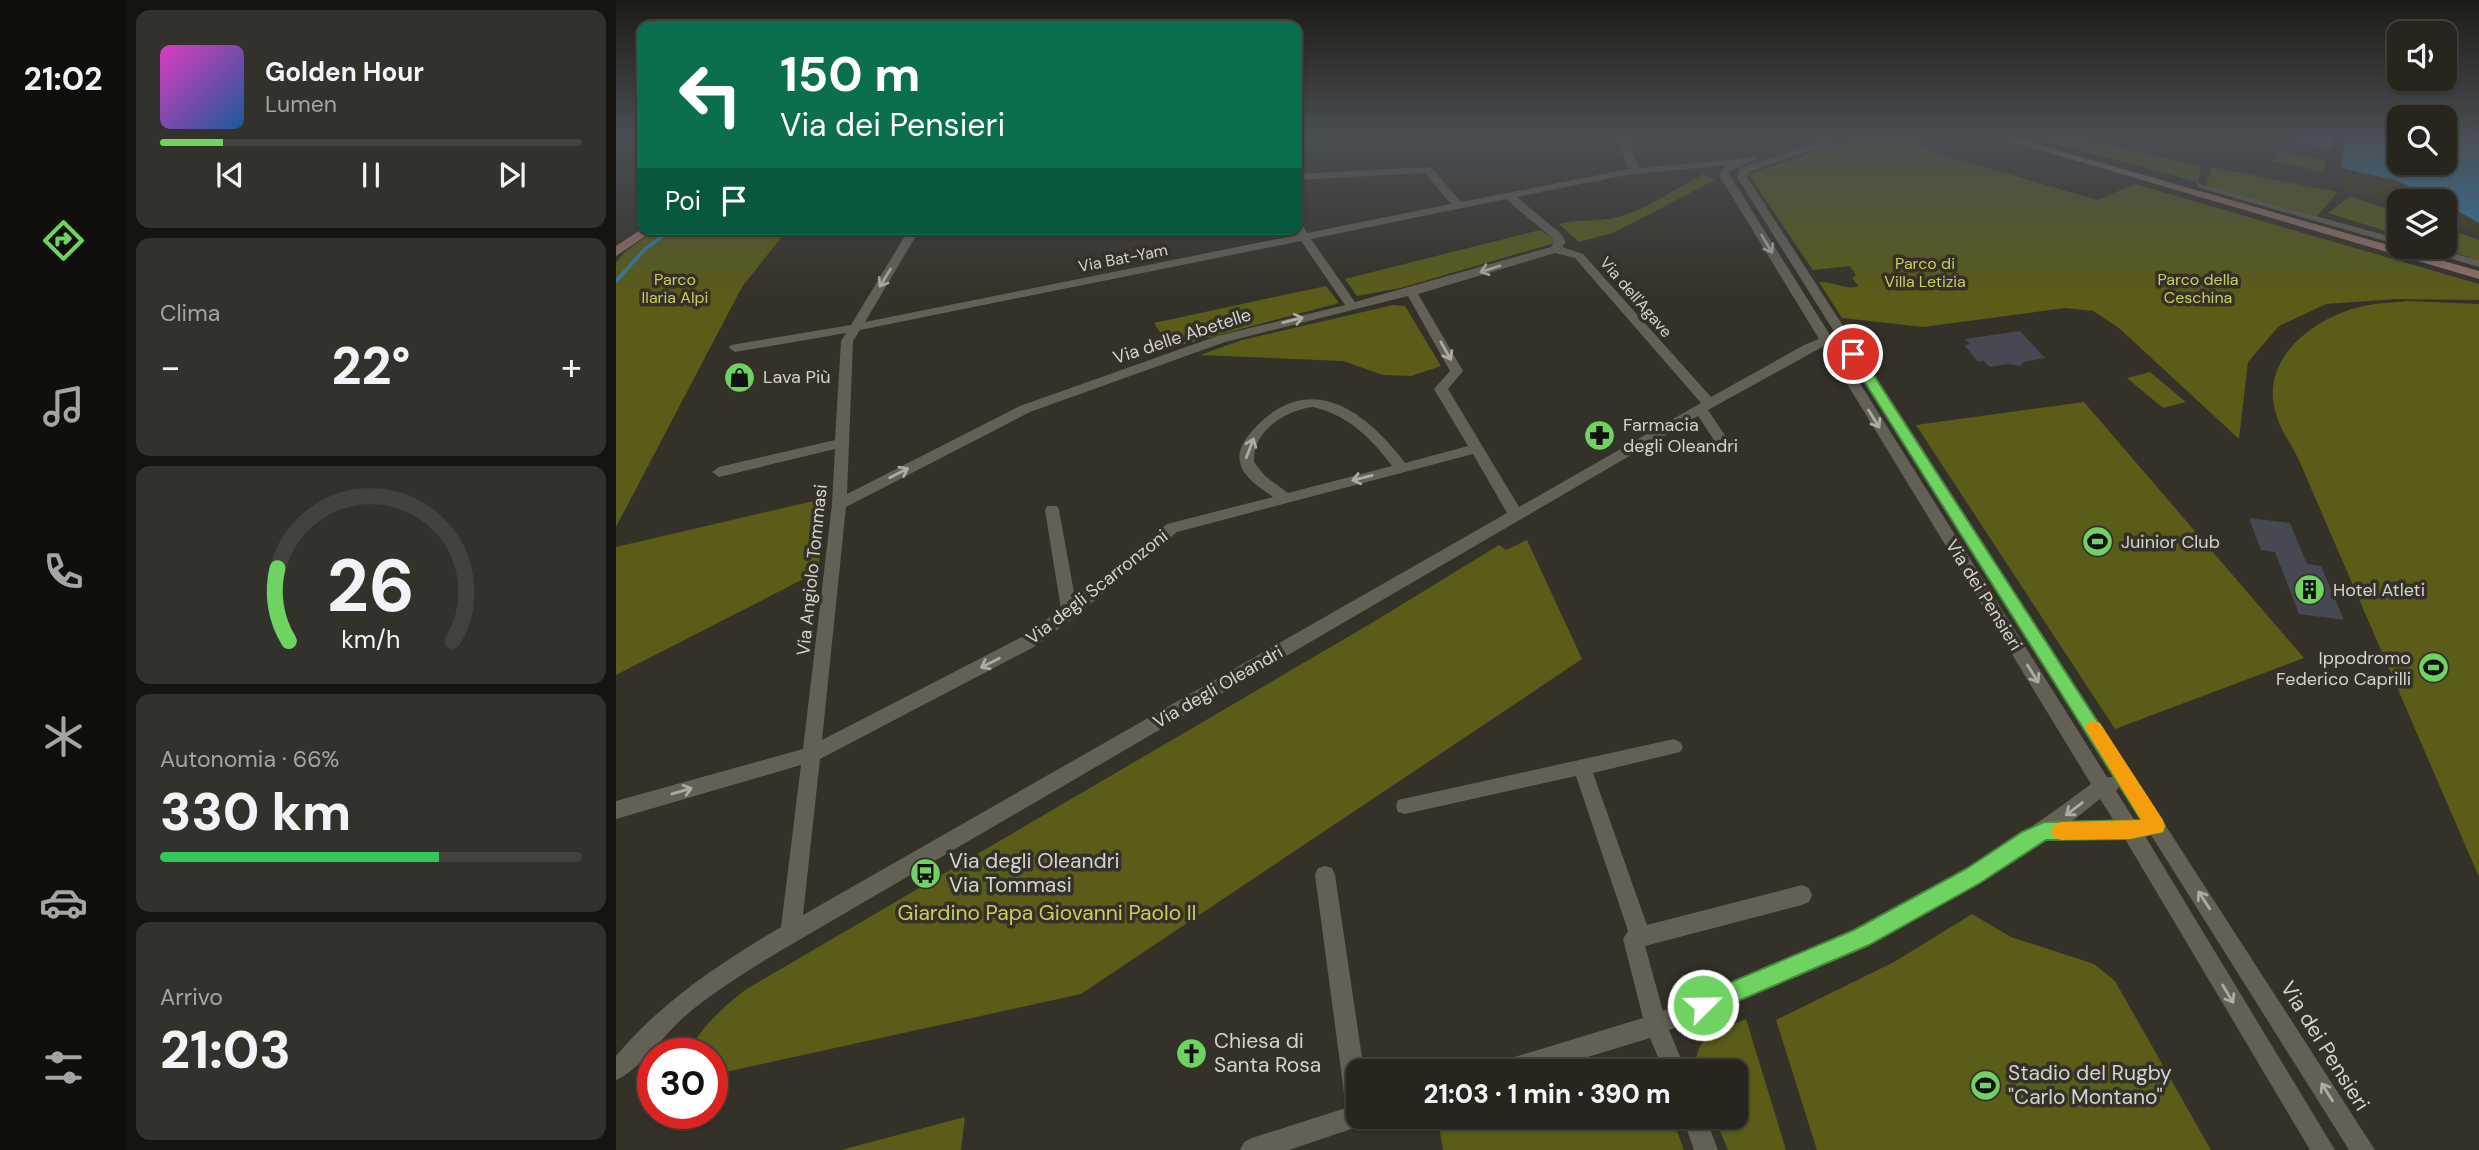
<!DOCTYPE html>
<html lang="it">
<meta charset="utf-8">
<style>
body{margin:0;font-family:"DM Sans",sans-serif;background:#33312b;color:#f1f3f6;height:100vh;display:flex;flex-direction:column;font-size:26px;white-space:nowrap}
*{box-sizing:border-box;margin:0}
p{font-size:23px;color:#a4a5a4}
.icon{flex:none;width:38px;height:38px;fill:none;stroke:currentColor;stroke-width:2;stroke-linecap:round;stroke-linejoin:round}
.map{position:relative;flex:1;overflow:hidden}
.side{display:flex;flex-direction:column;gap:10px;padding:10px;background:#151410;width:490px}
.side>*{flex:none}
.hud{position:absolute;left:21px;top:21px;width:665px;height:214px;border-radius:14px;box-shadow:0 2px 5px #0004,0 0 0 2px #43423c;background:#0b6e4f;color:#fff;overflow:hidden}
.fabs{position:absolute;left:1771px;top:21px;display:grid;gap:14px}
.fabs a{display:grid;place-items:center;width:70px;height:70px;border-radius:14px;background:#27251e;box-shadow:0 2px 5px #0004,0 0 0 2px #43423c;font-size:35px}
.speed{position:absolute;left:21px;top:1038px;display:flex;gap:14px;font-size:35px;font-weight:700;text-align:center}
.speed>*{display:grid;place-content:center;width:91px;height:91px;border-radius:50%;background:#27251e;box-shadow:0 2px 5px #0004,0 0 0 2px #43423c;line-height:1}
.speed .limit{border:10px solid #d22;background:#fff;color:#111}
.pin{position:absolute;display:grid;place-items:center;width:60px;height:60px;color:#fff;margin:-30px;border:4px solid #fff;border-radius:50%;box-shadow:0 2px 7px #0007}
.me{position:absolute;width:77px;margin:-38px;rotate:67deg;stroke-linejoin:round;filter:drop-shadow(0 0 5px #0008)}
.turn{display:flex;align-items:center;gap:24px;height:147px;padding:0 28px;font-size:32px}
.turn .icon{width:91px;height:91px;stroke-width:2.5}
.turn b{display:block;font-size:49px;line-height:60px}
.then{display:flex;align-items:center;height:66px;padding:0 28px;background:#0003;gap:14px;font-size:26px}
.big{font-size:52px;font-weight:800;line-height:1.1}
.side .tile{flex:1;display:flex;flex-direction:column;justify-content:center;gap:10px;min-width:0;padding:0 24px;border-radius:14px;background:#33312b}
.side .dial{align-items:center;gap:0}
.dial svg{height:182px;overflow:visible;fill:none;stroke:#43423c;stroke-width:7;stroke-linecap:round;text-anchor:middle}
.dial text{fill:#f1f3f6;stroke:none}
.song{display:flex;align-items:center;gap:21px}
.cover{width:84px;height:84px;border-radius:10px;background:linear-gradient(135deg,hsl(310 70% 55%),hsl(210 70% 35%))}
.played{height:7px;border-radius:4px;background:linear-gradient(90deg,#6ed360 15%,#43423c 15%)}
.keys{display:flex;justify-content:space-around;direction:ltr}
.heat{display:flex;justify-content:space-between;align-items:center;font-size:38px;direction:ltr}
.charge{height:10px;border-radius:5px;background:linear-gradient(90deg,#34c759 66%,#43423c 0)}
.trip{position:absolute;left:730px;top:1059px;width:402px;height:70px;border-radius:14px;background:#27251e;box-shadow:0 2px 5px #0004,0 0 0 2px #43423c;font-weight:800;line-height:70px;text-align:center}
main{display:flex;flex:1;min-height:0}
.tab-bar{display:flex;flex-direction:column;width:126px;justify-content:space-around;align-items:center;background:#100f0c;color:#a4a5a4}
.tab-bar .icon{width:49px;height:49px}
.tab-bar .current{color:#6ed360}
.tab-bar b{font-size:32px;color:#f1f3f6}
.map>svg:first-child{display:block}
</style>
<main>
<nav class="tab-bar">
<b>21:02</b>
<svg class="icon current" aria-label="directions" viewBox="0 0 24 24"><path d="M12 3l9 9-9 9-9-9zM9 14v-3h6M13 9l2 2-2 2"/></svg>
<svg class="icon" aria-label="music" viewBox="0 0 24 24"><path d="M9 18V5l10-2v13"/><circle cx="6" cy="18" r="3"/><circle cx="16" cy="16" r="3"/></svg>
<svg class="icon" aria-label="phone" viewBox="0 0 24 24"><path d="M5 4h4l2 5-3 2q2 4 5 5l2-3 5 2v4C11 20 4 13 5 4z"/></svg>
<svg class="icon" aria-label="climate" viewBox="0 0 24 24"><path d="M12 3v18M4 7l16 10M4 17L20 7"/></svg>
<svg class="icon" aria-label="car" viewBox="0 0 24 24"><path d="M5 17H2v-5l4-1 3-4h7l3 4 3 1v5h-3M9 17h6M6 11h13"/><circle cx="7" cy="17" r="2"/><circle cx="17" cy="17" r="2"/></svg>
<svg class="icon" aria-label="filters" viewBox="0 0 24 24"><path d="M4 7h16M4 17h16"/><circle cx="9" cy="7" r="2"/><circle cx="15" cy="17" r="2"/></svg>
</nav>
<section class="side">
<div class="tile">
<div class="song"><i class="cover"></i><div><b>Golden Hour</b><p>Lumen</p></div></div>
<div class="played"></div>
<div class="keys"><svg class="icon" aria-label="previous" viewBox="0 0 24 24"><path d="M18 5L8 12l10 7zM5 5v14"/></svg><svg class="icon" aria-label="pause" viewBox="0 0 24 24"><path d="M8 5v14M16 5v14"/></svg><svg class="icon" aria-label="next" viewBox="0 0 24 24"><path d="M6 5l10 7-10 7zM19 5v14"/></svg></div>
</div>
<div class="tile"><p>Clima</p>
<div class="heat"><a>−</a><b class="big">22°</b><a>+</a></div>
</div>
<div class="tile dial"><svg viewBox="0 0 100 80">
<path d="M14 69A42 42 0 1 1 86 69"/>
<path d="M14 69A42 42 0 0 1 9 37" stroke="#6ed360"/>
<text x="50" y="56" font-size="32" font-weight="700">26</text>
<text x="50" y="72" font-size="11">km/h</text>
</svg></div>
<div class="tile"><p>Autonomia · 66%</p><b class="big">330 km</b><div class="charge"></div></div>
<div class="tile"><p>Arrivo</p><b class="big">21:03</b></div>
</section>
<div class="map">
<svg width="1863" height="1150" viewBox="0 0 1863 1150">
<rect width="100%" height="100%" fill="#343128"/>
<g fill="#5a5c18">
<path d="M1243,135H1318L1303,145L1320,153L1481,200L1519,184L1863,284V300L1779,299L1710,304L1663,326L1632,362L1623,439L1503,328L1477,311L1449,308L1307,327L1226,318L1203,282C1218,281 1231,291 1243,286L1236,278L1240,275L1234,266L1197,270L1132,174L1234,140Z"/>
<path d="M1409,135H1447L1585,166L1582,182Z"/>
<path d="M1661,150L1710,161L1708,172L1658,161Z"/>
<path d="M1595,167L1722,192L1701,216L1590,186Z"/>
<path d="M1083,172L1099,180L997,233L963,242L943,224C965,218 979,223 1002,217C1032,209 1058,189 1086,175Z"/>
<path d="M1734,196L1783,213V235L1712,213Z"/>
<path d="M1829,228L1863,240V260L1820,247H1829Z"/>
<path d="M41,229H172L126,287L0,527V262L10,251Z"/>
<path d="M924,230L942,242L784,288L741,296L729,279Z"/>
<path d="M710,286L723,303L554,348L538,323Z"/>
<path d="M1791,301L1863,304V877L1682,458C1675,444 1664,429 1660,414C1643,360 1696,319 1743,307C1758,303 1775,303 1791,301Z"/>
<path d="M777,305L789,306L825,366L795,376L767,375L727,361L584,355L626,340Z"/>
<path d="M1534,372L1570,402L1547,408L1511,378Z"/>
<path d="M1468,402L1688,658L1499,729L1300,425Z"/>
<path d="M206,499L203,571L0,675V547Z"/>
<path d="M911,540L966,659L465,994L96,1075V1054L72,1053C85,1027 106,1008 129,990L754,624L883,545L890,550Z"/>
<path d="M1356,914L1395,937L1478,964L1499,981L1595,1150H1201L1160,1020L1278,962Z"/>
<path d="M1130,1019L1170,1150H1112L1098,1117L1120,1116V1071H1081C1075,1036 1105,1030 1130,1019Z"/>
<path d="M349,1117L345,1150H225Z"/>
<path d="M834,1117H1056L1068,1150H827L822,1120Z"/>
</g>
<g fill="#413818">
<path d="M1725,168L1775,179L1824,201H1783V208L1723,188Z"/>
<path d="M1829,204L1863,223V234L1829,223Z"/>
</g>
<g fill="#317cb0">
<path d="M1672,135H1717L1715,150L1671,139Z"/>
<path d="M1729,135H1783V163H1829V135H1863V223L1829,204V201L1775,179L1725,168Z"/>
</g>
<g fill="none" stroke-linecap="round" stroke-linejoin="round">
<path stroke="#317cb0" stroke-width="3.5" d="M0,281L29,249L56,229"/>
</g>
<g fill="#484852">
<path d="M1404,331L1429,358L1407,362L1405,366L1392,364L1374,367L1368,361L1362,362L1348,345L1354,344L1349,339Z"/>
<path d="M1633,518L1674,523L1691,564L1705,566L1728,620L1683,614L1659,552L1645,550Z"/>
</g>
<g fill="none" stroke-linecap="round" stroke-linejoin="round">
<g fill="#636056" fill-rule="evenodd">
<path d="M1000,135H1010L1023,168L1124,159L1141,155V159L1114,171L1113,174L1214,335L1219,333L1121,177L1124,168L1208,140L1214,135H1225L1214,144L1133,172L1131,177L1759,1150H1733L1535,835L1529,836L1719,1150H1694L1509,839L1429,840L1364,883L1253,944L1053,1030L1070,1071H1048L1034,1038L926,1071H878L881,1063L889,1060L1027,1018L1007,939L1012,931L960,776L789,814L782,812L780,806L782,800L1058,739L1064,742L1067,747L1064,752L977,773L1031,925L1186,885L1193,888L1196,895L1193,902L1186,905L1029,946L1047,1011C1111,984 1177,960 1239,930C1322,889 1402,839 1475,784L1208,346L1092,410L1116,446L1114,449H1104L1082,416L159,954C127,974 96,993 68,1017C48,1035 21,1072 0,1080V1056C46,1001 104,963 165,927L185,765L0,819V801L187,749L216,504L219,449L103,477L96,472L103,467L219,440L225,341L230,333L119,352L113,348L115,345L235,325L293,229H304L249,322L681,235L678,229H681V221L685,222L691,233L835,204L809,173L681,180V174L812,167L816,168L845,202L1013,169ZM1110,165L1103,174L1106,180L1203,339L1188,345L1095,397L967,254L946,247L950,242L945,234L901,197L1010,175ZM890,199L936,238L938,242L935,247L739,302L695,239ZM685,241L729,305L601,336L404,406L231,494L237,341L244,330ZM939,253L959,258L1085,403L903,507L832,389L847,371L802,294ZM792,296L834,371L818,389L852,446L789,463C749,410 693,369 638,429C630,437 621,450 624,462C627,478 645,488 657,497L551,524L459,598L443,510L441,506H431L429,510L445,609L406,637L206,740L230,507L414,412L609,342ZM1223,340L1498,777H1491L1218,342ZM697,407C732,415 755,438 776,466L672,493L649,476L638,462C636,431 670,410 697,407ZM857,454L891,513L187,915L204,759L418,647L460,616L561,532ZM1504,786L1525,820L1519,821L1500,791ZM1484,799L1498,821L1455,822Z"/>
<path d="M1581,183L1783,239V245L1581,187Z"/>
<path d="M1795,247H1813L1863,260V267Z"/>
<path d="M709,866L716,868L719,875L748,1071H742V1116H753L750,1124L673,1150H624L628,1142L636,1138L730,1108L699,875L702,868Z"/>
<path d="M1066,1116H1089L1102,1150H1078Z"/>
</g>
<g fill="#917167" fill-rule="evenodd">
<path d="M1373,135H1388L1863,271V279Z"/>
<path d="M26,229H40L0,256V246Z"/>
</g>
</g>
<defs><path id="oneway-shaft" d="M-6 0H5M1.5-3L5.5 0L1.5 3" fill="none" stroke-width="1.6" stroke-linecap="round" stroke-linejoin="round" transform="scale(1.75)"/></defs>
<g stroke="#adaba3">
<use href="#oneway-shaft" transform="translate(1151 244) rotate(59)"/>
<use href="#oneway-shaft" transform="translate(874 269) rotate(163)"/>
<use href="#oneway-shaft" transform="translate(269 278) rotate(122)"/>
<use href="#oneway-shaft" transform="translate(677 320) rotate(-14)"/>
<use href="#oneway-shaft" transform="translate(830 351) rotate(60)"/>
<use href="#oneway-shaft" transform="translate(1258 419) rotate(58)"/>
<use href="#oneway-shaft" transform="translate(634 448) rotate(-69)"/>
<use href="#oneway-shaft" transform="translate(283 473) rotate(-27)"/>
<use href="#oneway-shaft" transform="translate(746 478) rotate(166)"/>
<use href="#oneway-shaft" transform="translate(374 663) rotate(153)"/>
<use href="#oneway-shaft" transform="translate(1417 674) rotate(58)"/>
<use href="#oneway-shaft" transform="translate(66 791) rotate(-16)"/>
<use href="#oneway-shaft" transform="translate(1458 809) rotate(142)"/>
<use href="#oneway-shaft" transform="translate(1588 900) rotate(-123)"/>
<use href="#oneway-shaft" transform="translate(1612 994) rotate(59)"/>
<use href="#oneway-shaft" transform="translate(1711 1092) rotate(-122)"/>
</g>
<linearGradient id="sky" x2="0" y2="1"><stop stop-color="#1d1b16"/><stop offset="0.46" stop-color="#4a4e53"/><stop offset="1" stop-color="#4a4e53" stop-opacity="0"/></linearGradient>
<rect width="1863" height="296" fill="url(#sky)"/>
<path fill="#6ed360" stroke="#48893e" stroke-width="2" d="M1237,351L1244,354L1549,826L1547,832L1514,839L1430,840L1364,883L1253,945L1087,1016L1080,1013L1076,1005L1080,997L1238,930L1350,869L1406,832L1428,822L1525,820L1231,354Z"/>
<path fill="#f59e0b" d="M1478,721L1484,723L1547,820L1549,826L1547,832L1514,839L1445,840L1438,837L1435,831L1438,825L1445,822L1525,820L1469,728L1471,723Z"/>
<defs>
<symbol id="shop-disc" viewBox="-11 -11 22 22"><circle r="9.5" fill="#6ed360" stroke="#343128"/><path d="M-5-2.5h2.3a2.7 3.5 0 0 1 5.4 0H5L5.5 6h-11ZM-1.5-2.5h3a1.5 2.3 0 0 0-3 0Z" fill="#111"/></symbol>
<symbol id="pharmacy-disc" viewBox="-11 -11 22 22"><circle r="9.5" fill="#6ed360" stroke="#343128"/><path d="M-2-6h4v4h4v4h-4v4h-4v-4h-4v-4h4Z" fill="#111"/></symbol>
<symbol id="stadium-disc" viewBox="-11 -11 22 22"><circle r="9.5" fill="#6ed360" stroke="#343128"/><path d="M0-5a6.5 5 0 1 0 0 10a6.5 5 0 1 0 0-10ZM-3.5-1.8h7v3.6h-7Z" fill="#111"/></symbol>
<symbol id="building-disc" viewBox="-11 -11 22 22"><circle r="9.5" fill="#6ed360" stroke="#343128"/><path d="M-4-6H4V6H1V3H-1V6H-4ZM-2.5-4.3h1.7v1.8h-1.7ZM.8-4.3h1.7v1.8H.8ZM-2.5-1h1.7V.8h-1.7ZM.8-1h1.7V.8H.8Z" fill="#111"/></symbol>
<symbol id="bus-disc" viewBox="-11 -11 22 22"><circle r="9.5" fill="#6ed360" stroke="#343128"/><path d="M-5-6H5V4H4V6H2V4H-2V6H-4V4H-5ZM-3.5-4V0h7V-4ZM-3.5 1.2v1.5H-2V1.2ZM2 1.2v1.5H3.5V1.2Z" fill="#111"/></symbol>
<symbol id="church-disc" viewBox="-11 -11 22 22"><circle r="9.5" fill="#6ed360" stroke="#343128"/><path d="M-1.2-6h2.4v3.5h3.3v2.4h-3.3V6h-2.4V-.1h-3.3v-2.4h3.3Z" fill="#111"/></symbol>
</defs>
<g fill-rule="evenodd">
<use href="#shop-disc" x="106" y="360" width="35" height="35"/>
<use href="#pharmacy-disc" x="966" y="418" width="35" height="35"/>
<use href="#stadium-disc" x="1464" y="524" width="35" height="35"/>
<use href="#building-disc" x="1676" y="572" width="35" height="35"/>
<use href="#stadium-disc" x="1800" y="650" width="35" height="35"/>
<use href="#bus-disc" x="292" y="856" width="35" height="35"/>
<use href="#church-disc" x="558" y="1036" width="35" height="35"/>
<use href="#stadium-disc" x="1352" y="1068" width="35" height="35"/>
</g>
<g text-anchor="middle" dominant-baseline="central" stroke-width="7" stroke-linejoin="round" paint-order="stroke">
<g font-size="16" fill="#d5d3cd" stroke="#343128">
<text transform="translate(507 258) rotate(-11)">Via Bat-Yam</text>
<text transform="translate(1020 297) rotate(49)">Via dell'Agave</text>
</g>
<g font-size="16" fill="#cbce5a" stroke="#343128">
<text x="1309" y="263">Parco di<tspan x="1309" dy="18">Villa Letizia</tspan></text>
<text x="59" y="279">Parco<tspan x="59" dy="18">Ilaria Alpi</tspan></text>
<text x="1582" y="279">Parco della<tspan x="1582" dy="18">Ceschina</tspan></text>
</g>
<g font-size="18" fill="#d5d3cd" stroke="#343128">
<text transform="translate(566 336) rotate(-18)">Via delle Abetelle</text>
<text transform="translate(196 570) rotate(-84)">Via Angiolo Tommasi</text>
<text transform="translate(481 587) rotate(-38)">Via degli Scarronzoni</text>
<text transform="translate(1368 595) rotate(58)">Via dei Pensieri</text>
<text transform="translate(602 687) rotate(-30)">Via degli Oleandri</text>
</g>
<g font-size="18" fill="#d5d3cd" stroke="#343128" text-anchor="start">
<text x="147" y="377">Lava Più</text>
<text x="1007" y="425">Farmacia<tspan x="1007" dy="21">degli Oleandri</tspan></text>
<text x="1505" y="542">Juinior Club</text>
<text x="1717" y="590">Hotel Atleti</text>
<text x="1795" y="658" text-anchor="end">Ippodromo<tspan x="1795" dy="21">Federico Caprilli</tspan></text>
</g>
<g font-size="21" fill="#d5d3cd" stroke="#343128" text-anchor="start">
<text x="333" y="861">Via degli Oleandri<tspan x="333" dy="24">Via Tommasi</tspan></text>
<text x="598" y="1041">Chiesa di<tspan x="598" dy="24">Santa Rosa</tspan></text>
<text x="1392" y="1073">Stadio del Rugby<tspan x="1392" dy="24">"Carlo Montano"</tspan></text>
</g>
<g font-size="21" fill="#cbce5a" stroke="#343128">
<text x="431" y="913">Giardino Papa Giovanni Paolo II</text>
</g>
<g font-size="21" fill="#d5d3cd" stroke="#343128">
<text transform="translate(1709 1046) rotate(58)">Via dei Pensieri</text>
</g>
</g>
</svg>
<div class="fabs">
<a><svg class="icon" aria-label="sound" viewBox="0 0 24 24"><path d="M4 9h4l5-4v14l-5-4H4zM17 9q2 3 0 6"/></svg></a>
<a><svg class="icon" aria-label="search" viewBox="0 0 24 24"><circle cx="10" cy="10" r="6"/><path d="M15 15l6 6"/></svg></a>
<a><svg class="icon" aria-label="layers" viewBox="0 0 24 24"><path d="M12 4l9 5-9 5-9-5zM3 14l9 5 9-5"/></svg></a>
</div>
<div class="speed"><div class="limit">30</div></div>
<div class="pin" style="left:1237px;top:354px;background:#d93025"><svg class="icon" aria-label="arrive" viewBox="0 0 24 24"><path d="M6 21V4h12l-3 4 3 4H6"/></svg></div>
<svg class="me" style="left:1087px;top:1005px" viewBox="-20 -20 40 40"><circle r="17" fill="#6ed360" stroke="#fff" stroke-width="3"/><path d="M0-11L8 9 0 5-8 9z" fill="#fff"/></svg>
<div class="trip">21:03 · 1 min · 390 m</div>
<div class="hud">
<div class="turn"><svg class="icon" aria-label="left" viewBox="0 0 24 24"><path d="M17 20v-9H6M10 6l-5 5 5 5"/></svg><div><b>150 m</b>Via dei Pensieri</div></div>
<div class="then">Poi<svg class="icon" aria-label="arrive" viewBox="0 0 24 24"><path d="M6 21V4h12l-3 4 3 4H6"/></svg></div>
</div>
</div>
</main>
